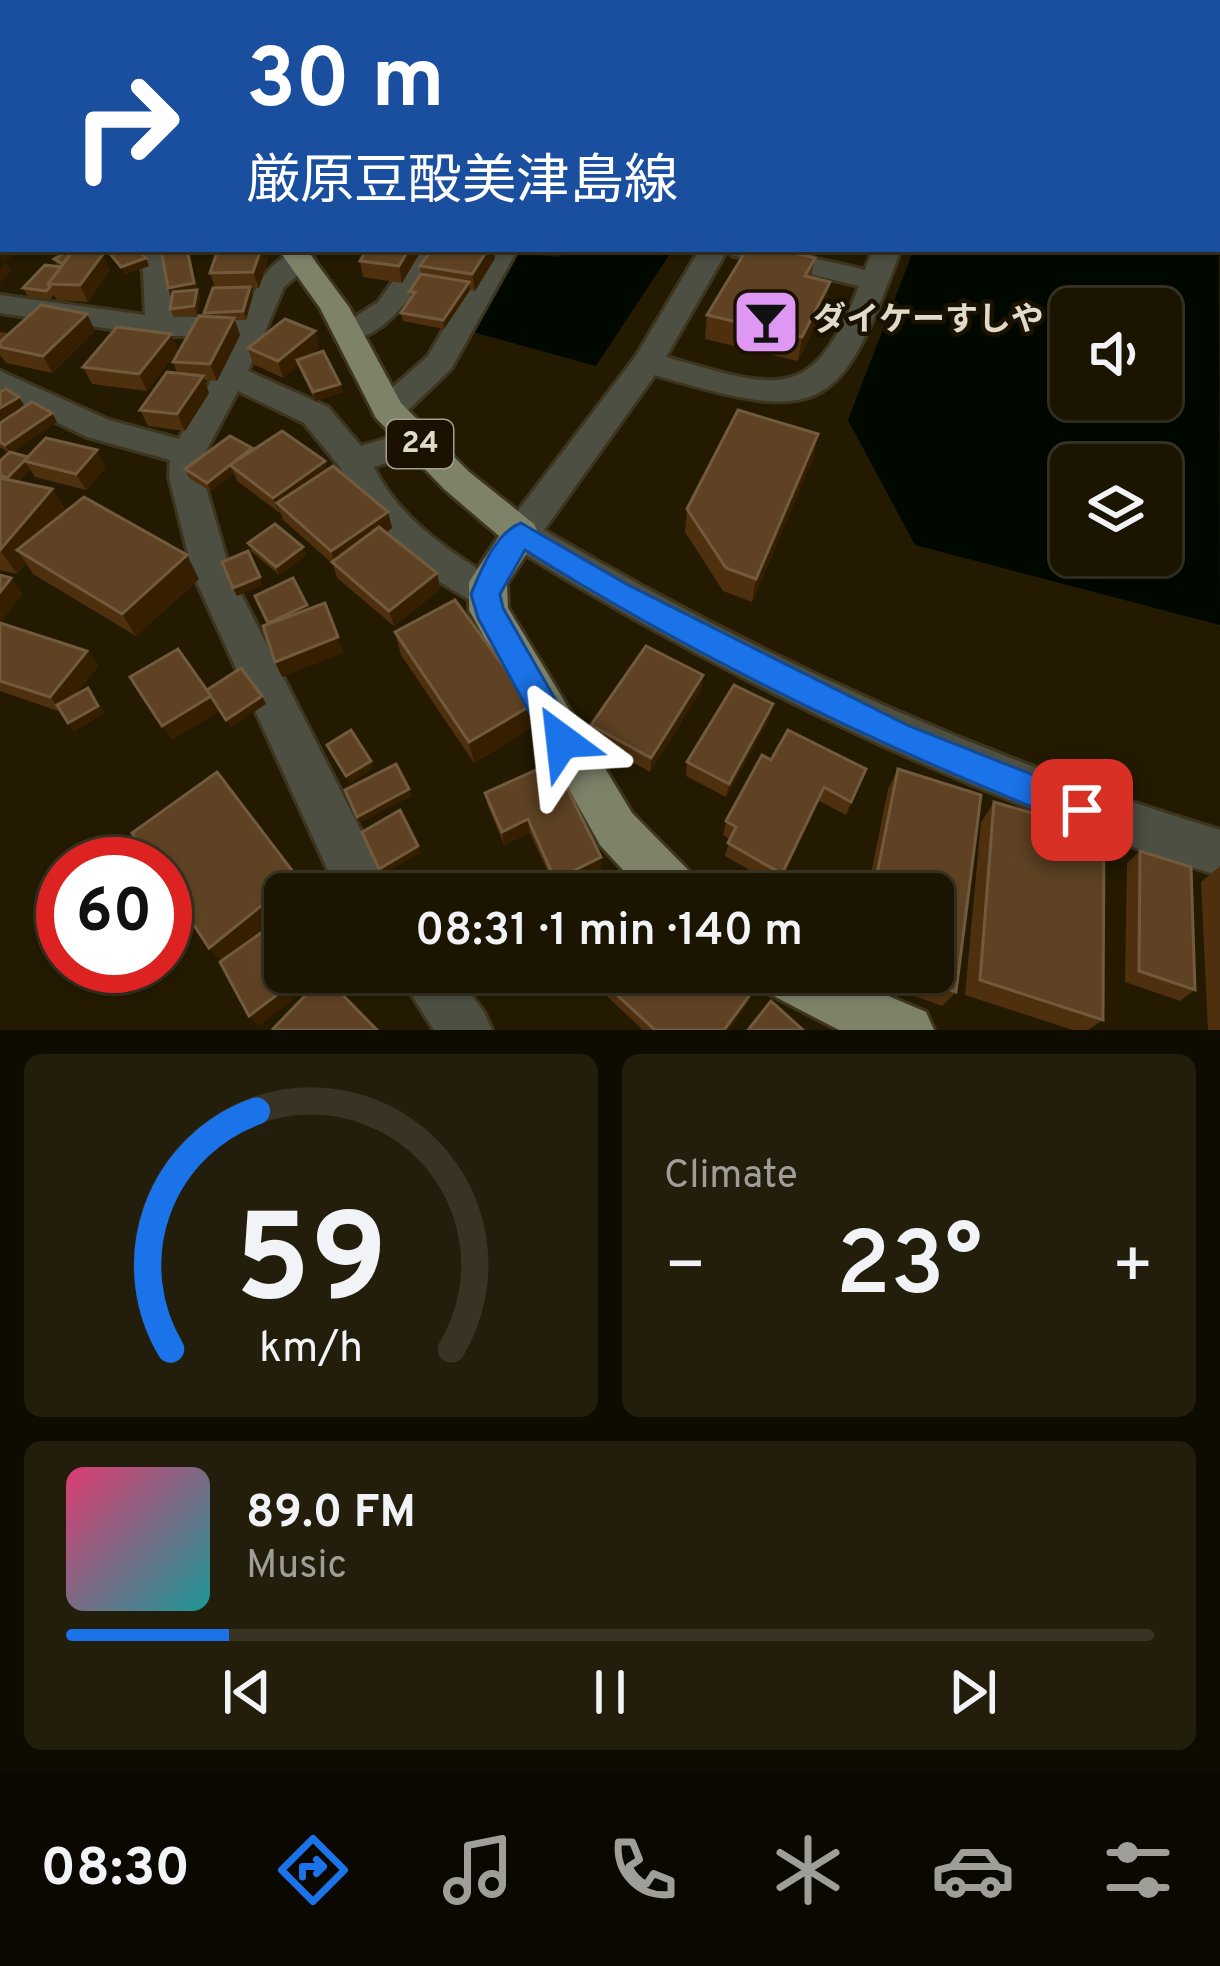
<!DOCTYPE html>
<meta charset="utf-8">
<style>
body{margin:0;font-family:Overpass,"Noto Sans JP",sans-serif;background:#231d0b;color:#f1f3f6;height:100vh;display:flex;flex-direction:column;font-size:45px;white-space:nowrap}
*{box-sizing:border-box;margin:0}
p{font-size:39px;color:#9f9e99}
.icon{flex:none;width:66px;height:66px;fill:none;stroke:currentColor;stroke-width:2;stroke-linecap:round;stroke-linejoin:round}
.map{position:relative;height:1030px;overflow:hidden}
.sheet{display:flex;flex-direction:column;gap:24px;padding:24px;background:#0e0b01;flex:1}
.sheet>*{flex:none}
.banner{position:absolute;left:0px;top:0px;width:1221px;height:252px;box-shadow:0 3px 9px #0004,0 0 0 3px #383323;background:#1a4fa0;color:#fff;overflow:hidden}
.tools{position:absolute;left:1050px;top:288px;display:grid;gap:24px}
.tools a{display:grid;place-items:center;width:132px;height:132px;border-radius:18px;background:#1a1401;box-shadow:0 3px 9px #0004,0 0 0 3px #383323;font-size:60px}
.speed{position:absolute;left:36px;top:837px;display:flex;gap:24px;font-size:60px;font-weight:700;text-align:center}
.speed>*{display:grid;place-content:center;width:156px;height:156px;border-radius:50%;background:#1a1401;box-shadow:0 3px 9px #0004,0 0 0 3px #383323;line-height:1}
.speed .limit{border:18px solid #d22;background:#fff;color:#111}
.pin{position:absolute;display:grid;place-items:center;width:102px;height:102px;color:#fff;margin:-51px;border-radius:24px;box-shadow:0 6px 18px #0006}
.me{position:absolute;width:132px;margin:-66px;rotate:330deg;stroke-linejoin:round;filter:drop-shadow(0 0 9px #0008)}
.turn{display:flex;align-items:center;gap:42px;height:252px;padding:0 48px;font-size:54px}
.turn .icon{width:156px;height:156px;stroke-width:2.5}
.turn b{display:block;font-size:84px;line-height:102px}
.big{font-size:90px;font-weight:600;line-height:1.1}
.sheet .tile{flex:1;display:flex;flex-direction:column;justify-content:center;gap:18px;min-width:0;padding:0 42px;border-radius:18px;background:#231d0b}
.sheet .dial{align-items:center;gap:0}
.dial svg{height:312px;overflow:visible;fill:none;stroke:#383323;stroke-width:7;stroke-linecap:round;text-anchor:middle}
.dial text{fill:#f1f3f6;stroke:none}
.song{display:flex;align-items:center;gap:36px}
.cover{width:144px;height:144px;border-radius:18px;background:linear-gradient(135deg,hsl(340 70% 55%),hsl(180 70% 35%))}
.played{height:12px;border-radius:6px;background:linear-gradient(90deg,#1a73e8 15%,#383323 15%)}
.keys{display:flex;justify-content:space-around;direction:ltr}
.heat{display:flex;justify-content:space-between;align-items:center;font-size:66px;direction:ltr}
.sheet .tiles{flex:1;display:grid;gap:24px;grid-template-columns:1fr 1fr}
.tile:last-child{grid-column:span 2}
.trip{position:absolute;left:264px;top:873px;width:690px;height:120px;border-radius:18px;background:#1a1401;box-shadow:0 3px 9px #0004,0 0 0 3px #383323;font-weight:600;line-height:120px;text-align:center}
.tab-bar{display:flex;height:192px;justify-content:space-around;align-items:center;background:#0a0800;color:#9f9e99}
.tab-bar .icon{width:84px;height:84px}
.tab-bar .current{color:#1a73e8}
.tab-bar b{font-size:54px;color:#f1f3f6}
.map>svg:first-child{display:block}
</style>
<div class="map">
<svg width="1220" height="1030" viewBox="0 0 1220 1030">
<rect width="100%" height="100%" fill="#231a01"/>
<g fill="#000800" fill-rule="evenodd">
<path d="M1218,87L1220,625L915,545L848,420L914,249H1218ZM1071,309H1161V399H1071ZM1161,465V555H1071V465Z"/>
<path d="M565,249H673L596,366L473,332L515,253L559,257Z"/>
</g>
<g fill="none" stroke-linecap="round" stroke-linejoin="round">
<path stroke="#000800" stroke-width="6" d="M587,0L599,3"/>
<defs>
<g id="minor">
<path d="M530,0H565L567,3H532Z"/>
<path d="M1218,68L1220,69V83L1218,82Z"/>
<path d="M0,113L3,114V129L0,128Z"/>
<path d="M0,180L3,181V205L0,204Z"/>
<path d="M128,249H156L171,271L174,317H243C254,290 274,245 311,254L315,260L284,287L248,371L328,407L361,446L417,429L429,433L434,441L429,449L374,467C399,520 452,553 500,583L505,594L500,605L486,610L433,578L379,530L339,466L304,423L238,391L205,453L203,477L231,574L393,894H341L335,886L193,574L169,477L170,460L87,437L0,395V371L109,420L179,439L235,336H160L0,313V295L145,315L143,271Z"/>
<path d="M416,249H444C422,280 383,350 337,338L333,331L378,302Z"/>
<path d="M490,249H518L451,369L400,418H376L372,410L376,402L428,356Z"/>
<path d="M700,249H775L865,270L873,249H901C840,411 828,427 655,375L544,530C759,657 981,758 1220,830V876C967,795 733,684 508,544L503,534L508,524L636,356ZM728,249L731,255L859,286C813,407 776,388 666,357Z"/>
<path d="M397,972H454L484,1012L492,1030H434Z"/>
</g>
<g id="major">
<path d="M5,0H26L28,3H7Z"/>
<path d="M278,249H306L349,307L401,403L468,471L534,524L539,534L507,584L508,608L632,813L695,877L702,894H645L600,845L469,610V582L499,536L444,489L376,418L320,308Z"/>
<path d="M755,972H832L926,1012L934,1030H839L762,990Z"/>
</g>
<g id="highway">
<path d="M836,0H864L866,3H838Z"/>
<rect x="1218" y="56" width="2" height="14"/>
</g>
</defs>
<use href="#minor" stroke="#3d351d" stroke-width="6"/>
<use href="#major" stroke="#3d351d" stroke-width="6"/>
<use href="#highway" stroke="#3d351d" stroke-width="6"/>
<use href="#minor" fill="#4d4f43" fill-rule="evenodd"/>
<use href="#major" fill="#7e8269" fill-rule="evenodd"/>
<use href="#highway" fill="#919678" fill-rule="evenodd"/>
</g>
<g fill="#4e300e">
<path d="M664,0H771L775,1V3H674Z"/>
<path d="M64,249H73L110,270L88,302L57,300L54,295L50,299L28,297L23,288L57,266L54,259L66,251Z"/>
<path d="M174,249H191L188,250L200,298L197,315L174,317L170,309L176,251Z"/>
<path d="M367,249H422L402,283L363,277L360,261Z"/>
<path d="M270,252L259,288H251L253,295L246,320H235L240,335L217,381L204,380L209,393L185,431L148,426L140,410L177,373L173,362L206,317L204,313L215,288L210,273Z"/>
<path d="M495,258L475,291L470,290L444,329L403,321L401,313L411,299L409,292L421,274L420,266Z"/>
<path d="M815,258L811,277L825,306L798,361L705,339L707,315Z"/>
<path d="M87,314L95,331L52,373L6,363L0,355V332L9,333Z"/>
<path d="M248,348H319L309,356L340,384L343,392L315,401L298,365L283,378L253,364Z"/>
<path d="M178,350L147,391L92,384L83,367Z"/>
<path d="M52,413L57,422L13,452L27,457L106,467L86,490L35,477L30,469L17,482L52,489L66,511L199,579L136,636L33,574L26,563L17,574L0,570V461L9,453L0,447V423Z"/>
<path d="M818,434L813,458L752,602L723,591L685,532L687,509Z"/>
<path d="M253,450L325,461L327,470L388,512L392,528L386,533L437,573L440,589L394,626L337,578L333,564L283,520L281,514L237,481L234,473L211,491L189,478L185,469Z"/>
<path d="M248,543L303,547L306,555L279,575L251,551Z"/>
<path d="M0,623L87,651L98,666L75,695L88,688L104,713L74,731L61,712L0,691Z"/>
<path d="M395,632L532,705L534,726L474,763L401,655Z"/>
<path d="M703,675L701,690L650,772L591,739V725Z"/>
<path d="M769,719L726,797L686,776L687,762Z"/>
<path d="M771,760L866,769L846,815L819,801L778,886L725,856L730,839L723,835L726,821Z"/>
<path d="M898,769L981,795L956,992L942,1006L852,973L933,972V894H867L888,789Z"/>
<path d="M485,793L601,857V870L557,892L530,833L504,845L488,806Z"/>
<path d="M994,802L1103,1020L1088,1030H1073L965,995L981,822Z"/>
<path d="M1140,851L1195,990L1180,1001L1125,982L1127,863Z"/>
<path d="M1220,866V1030H1208L1201,882Z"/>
<path d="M581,972H729L752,992L748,1002L728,1030H643Z"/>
</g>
<g fill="#361f00">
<path d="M76,0H97L87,3H77Z"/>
<path d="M250,0H274L275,2L251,3Z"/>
<path d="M3,25V42L0,43V26Z"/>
<path d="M3,240V249H27L3,261L0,255V242Z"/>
<path d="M176,249H191L188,250L200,298L197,315L194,306L196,291L171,297L168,288L178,254Z"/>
<path d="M261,249H269L270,252L259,288L253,272Z"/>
<path d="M409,249H422L402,283L399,266Z"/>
<path d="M488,249H494L495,258L475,291L472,274Z"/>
<path d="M103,254L110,270L88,302L80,285Z"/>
<path d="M146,258L149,266L125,275L121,267Z"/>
<path d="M6,262L11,271L0,283V269Z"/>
<path d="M469,282L470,290L444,329L443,320Z"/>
<path d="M830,282L825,306L798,361L802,337Z"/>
<path d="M250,287L253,295L246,320L243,311Z"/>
<path d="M87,314L95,331L52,373L43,356Z"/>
<path d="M234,318L240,335L217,381L210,364Z"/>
<path d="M315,331L319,348L283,378L278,361Z"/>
<path d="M171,334L178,350L147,391L139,374Z"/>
<path d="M203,376L209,393L185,431L177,414Z"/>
<path d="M340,384L343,392L315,401L313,392Z"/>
<path d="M19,397L24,405L0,420V408Z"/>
<path d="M52,413L57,422L11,454L5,445Z"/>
<path d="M818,434L813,458L752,602L756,579Z"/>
<path d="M97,450L106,467L86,490L76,474Z"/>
<path d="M24,461L30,469L12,486L7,478Z"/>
<path d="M325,461L330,478L277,503L280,514L273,498Z"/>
<path d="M231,465L234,473L211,491L207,483Z"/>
<path d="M52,489L67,513L17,550L26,563L17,574L0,550Z"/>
<path d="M388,512L392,528L337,568L331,551Z"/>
<path d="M303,547L306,555L279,575L276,567Z"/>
<path d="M187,555L199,579L136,636L122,614Z"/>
<path d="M437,573L440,589L394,626L389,611Z"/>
<path d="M260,577L263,585L237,596L233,588Z"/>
<path d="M11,578L23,594L0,623V592Z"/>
<path d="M338,637L344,653L282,677L275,662Z"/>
<path d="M87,651L98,666L62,712L50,697Z"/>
<path d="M703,675L701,690L650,772L651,758Z"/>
<path d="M88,688L104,713L74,731L68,723Z"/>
<path d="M211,696L220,711L172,740L162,726Z"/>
<path d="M262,696L266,704L231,727L226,720Z"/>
<path d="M773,704L769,719L726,797L729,784Z"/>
<path d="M532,705L534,726L474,763L469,742Z"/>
<path d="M371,761L374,768L349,784L346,776Z"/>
<path d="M824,787L819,801L778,886L782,874Z"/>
<path d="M409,789L412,796L360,823L357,817Z"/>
<path d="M528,819L530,833L504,845L502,832Z"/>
<path d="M418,846L420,853L382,875L379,869Z"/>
<path d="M601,857V870L557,892L555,880Z"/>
<path d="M297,877L308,894H285V914L224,964L209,948Z"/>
<path d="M176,898L192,916L173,931L165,923V907Z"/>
<path d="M307,972H329L259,1026L249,1016Z"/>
<path d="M752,992L748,1002L728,1030H724Z"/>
</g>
<g fill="#5e4223" stroke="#725a3d" stroke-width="3">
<path d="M121,0H166L168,1L162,3H113Z"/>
<path d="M197,0H236L226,3H188Z"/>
<path d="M278,0H328L329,1L323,3H284Z"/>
<path d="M365,0H403L411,3H370Z"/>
<path d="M422,0H457L455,3H431L432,1Z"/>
<path d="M528,0H548L546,3H526Z"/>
<path d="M701,0H729L723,3H694Z"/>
<path d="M729,0H771L775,1L772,3H724Z"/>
<path d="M948,0H1018L1027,3H958Z"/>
<path d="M0,8L3,10V25L0,26Z"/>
<path d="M3,133V179L0,172V134Z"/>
<path d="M3,207V240L0,242V208Z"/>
<path d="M72,249L79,252H72L63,264L54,259Z"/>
<path d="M110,249H138L146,258L121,267L107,250Z"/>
<path d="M187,249L194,283L168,288L162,254Z"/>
<path d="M218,249H261L253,272L210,273Z"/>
<path d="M367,249H409L399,266L360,261Z"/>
<path d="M432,249H488L472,274L420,266Z"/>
<path d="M747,249H778L815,258L805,276L830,282L802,337L707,315Z"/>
<path d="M72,252L103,254L80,285L48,284Z"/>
<path d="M45,265L61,267L48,284L50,287L46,291L23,288Z"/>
<path d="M421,274L469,282L443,320L401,313L415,292H409Z"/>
<path d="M250,287L243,311L204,313L213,288Z"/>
<path d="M197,290L194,306L170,309L173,292Z"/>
<path d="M41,305L87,314L43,356L0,347V342Z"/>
<path d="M199,316L234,318L210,364L173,362Z"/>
<path d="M285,319L315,331L278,361L248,348Z"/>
<path d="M117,327L171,334L139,374L83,367Z"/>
<path d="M323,351L340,384L313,392L297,360Z"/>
<path d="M167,372L203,376L177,414L140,410Z"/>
<path d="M6,389L19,397L0,408V392Z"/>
<path d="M32,402L52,413L5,445L0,442V423Z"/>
<path d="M738,410L818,434L756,579L726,568L687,509Z"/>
<path d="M282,431L325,461L273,498L230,465Z"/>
<path d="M230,436L252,448L207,483L185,469Z"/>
<path d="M46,438L97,450L76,474L24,461Z"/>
<path d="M10,452L28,457L7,478L0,475V461Z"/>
<path d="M333,466L388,512L331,551L277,503Z"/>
<path d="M0,478L52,489L0,550Z"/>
<path d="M84,497L187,555L122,614L17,550Z"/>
<path d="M275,524L303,547L276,567L248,543Z"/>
<path d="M379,527L437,573L389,611L332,562Z"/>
<path d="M248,551L260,577L233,588L222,562Z"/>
<path d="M0,575L11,578L0,592Z"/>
<path d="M293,578L307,605L268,623L255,596Z"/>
<path d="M455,600L532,705L469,742L395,632Z"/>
<path d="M325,603L338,637L275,662L263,626Z"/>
<path d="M0,623L87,651L50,697L0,681Z"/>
<path d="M646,646L703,675L651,758L591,725Z"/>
<path d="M178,649L211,696L162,726L130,677Z"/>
<path d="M241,668L262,696L226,720L207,690Z"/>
<path d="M734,685L773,704L729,784L687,762Z"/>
<path d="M88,688L98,706L68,723L57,705Z"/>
<path d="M351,730L371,761L346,776L327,745Z"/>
<path d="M788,730L866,769L851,802L824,787L782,874L728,843L736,827L726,821L762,755L771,760Z"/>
<path d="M554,762L601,857L555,880L528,819L502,832L485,793Z"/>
<path d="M396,764L409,789L357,817L345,790Z"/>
<path d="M898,769L981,795L956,992L901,972H933V894H873Z"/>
<path d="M217,772L297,877L209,948L176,898L165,907V864H123L119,858L139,843L132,833Z"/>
<path d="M994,802L1104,834L1103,1020L980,980Z"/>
<path d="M400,810L418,846L379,869L362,832Z"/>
<path d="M1140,851L1191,867L1195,990L1139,971Z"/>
<path d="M333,881L341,894H315Z"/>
<path d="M285,916V972H307L249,1016L220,962Z"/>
<path d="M592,972H729L752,992L724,1030H655Z"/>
<path d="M324,976L377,1030H274L273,1029Z"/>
<path d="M771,1001L803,1030H748Z"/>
</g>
<path fill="#1a73e8" stroke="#114b97" stroke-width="3" d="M521,523L628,585L909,726L1094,799L1099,810L1094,822L1082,827C889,751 701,661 525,550L500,594L503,608L579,741L574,752L562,756L551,752L478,618L471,594C481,570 495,533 521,523Z"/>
<defs>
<symbol id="bar-square" viewBox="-11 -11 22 22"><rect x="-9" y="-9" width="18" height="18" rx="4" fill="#de98f3" stroke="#1a1100"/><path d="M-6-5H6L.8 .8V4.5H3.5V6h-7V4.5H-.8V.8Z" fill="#111"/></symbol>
</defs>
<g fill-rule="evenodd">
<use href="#bar-square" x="728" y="284" width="76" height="76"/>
</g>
<g text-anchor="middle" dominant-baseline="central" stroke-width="9" stroke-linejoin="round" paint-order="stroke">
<rect fill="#1a1100" stroke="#a59e8e" stroke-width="3" x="387" y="420" width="66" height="48" rx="9"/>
<g font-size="30" font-weight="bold" fill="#e0dacb">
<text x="420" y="444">24</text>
</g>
<g font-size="33" font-weight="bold" fill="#e0dacb" stroke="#1a1100" text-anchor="start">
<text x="813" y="322">ダイケーすしや</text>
</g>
</g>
</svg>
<div class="tools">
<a><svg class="icon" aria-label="sound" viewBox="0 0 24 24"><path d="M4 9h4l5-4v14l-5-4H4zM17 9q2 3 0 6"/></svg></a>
<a><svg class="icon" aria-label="layers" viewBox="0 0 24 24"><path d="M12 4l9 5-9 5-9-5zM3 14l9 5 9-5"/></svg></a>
</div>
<div class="speed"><div class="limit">60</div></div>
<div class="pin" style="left:1082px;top:810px;background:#d93025"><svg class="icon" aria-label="arrive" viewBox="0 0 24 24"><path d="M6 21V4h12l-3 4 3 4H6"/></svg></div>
<svg class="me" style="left:562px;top:741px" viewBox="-20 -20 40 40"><path d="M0-17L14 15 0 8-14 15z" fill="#1a73e8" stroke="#fff" stroke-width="4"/></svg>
<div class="trip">08:31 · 1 min · 140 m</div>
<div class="banner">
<div class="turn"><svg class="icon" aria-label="right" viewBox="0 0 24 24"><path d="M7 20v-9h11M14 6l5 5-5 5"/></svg><div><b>30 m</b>厳原豆酘美津島線</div></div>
</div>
</div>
<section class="sheet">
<div class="tiles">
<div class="tile dial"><svg viewBox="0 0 100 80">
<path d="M14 69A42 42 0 1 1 86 69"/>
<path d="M14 69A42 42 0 0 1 36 8" stroke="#1a73e8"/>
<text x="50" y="56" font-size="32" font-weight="700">59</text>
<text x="50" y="72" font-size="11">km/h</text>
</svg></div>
<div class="tile"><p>Climate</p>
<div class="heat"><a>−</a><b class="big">23°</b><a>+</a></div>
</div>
<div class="tile">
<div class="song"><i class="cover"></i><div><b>89.0 FM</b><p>Music</p></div></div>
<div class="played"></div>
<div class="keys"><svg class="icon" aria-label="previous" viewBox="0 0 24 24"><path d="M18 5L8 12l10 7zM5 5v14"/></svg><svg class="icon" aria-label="pause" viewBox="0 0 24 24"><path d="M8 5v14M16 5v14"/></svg><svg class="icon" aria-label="next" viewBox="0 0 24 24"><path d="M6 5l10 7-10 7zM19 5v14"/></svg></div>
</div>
</div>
</section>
<nav class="tab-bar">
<b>08:30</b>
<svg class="icon current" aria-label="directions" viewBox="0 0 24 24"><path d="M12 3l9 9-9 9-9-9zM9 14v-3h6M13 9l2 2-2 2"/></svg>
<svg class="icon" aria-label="music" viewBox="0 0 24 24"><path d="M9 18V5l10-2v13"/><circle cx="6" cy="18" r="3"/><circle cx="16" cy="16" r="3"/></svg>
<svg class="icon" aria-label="phone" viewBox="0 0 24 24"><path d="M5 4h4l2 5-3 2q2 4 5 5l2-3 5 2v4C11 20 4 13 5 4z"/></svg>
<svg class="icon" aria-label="climate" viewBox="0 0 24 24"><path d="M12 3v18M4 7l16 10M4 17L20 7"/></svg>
<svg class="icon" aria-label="car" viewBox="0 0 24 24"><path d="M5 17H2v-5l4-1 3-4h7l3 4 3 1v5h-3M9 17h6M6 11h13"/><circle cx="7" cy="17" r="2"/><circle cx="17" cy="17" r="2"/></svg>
<svg class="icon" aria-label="filters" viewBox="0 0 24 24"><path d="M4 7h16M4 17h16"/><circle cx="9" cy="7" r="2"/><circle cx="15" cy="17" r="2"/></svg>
</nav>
